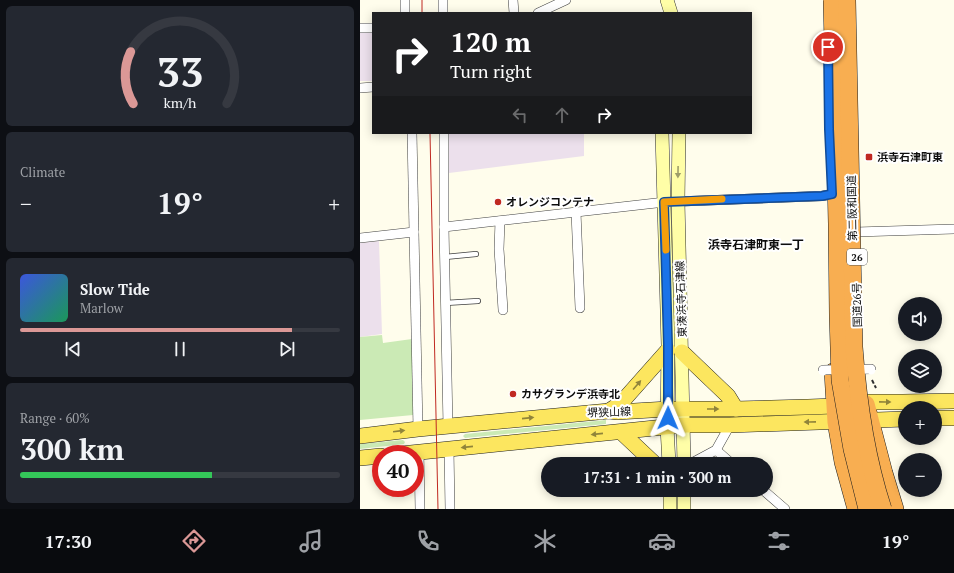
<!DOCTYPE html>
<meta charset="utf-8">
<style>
body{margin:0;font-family:"PT Serif","Noto Sans JP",serif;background:#242831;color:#f1f3f6;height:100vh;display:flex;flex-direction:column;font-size:15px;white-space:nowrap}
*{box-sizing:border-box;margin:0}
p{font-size:13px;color:#9ea1a6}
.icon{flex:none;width:22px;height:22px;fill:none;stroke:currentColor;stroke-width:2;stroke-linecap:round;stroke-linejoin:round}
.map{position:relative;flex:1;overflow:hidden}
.drawer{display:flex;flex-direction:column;gap:6px;padding:6px;background:#0d0f14;width:360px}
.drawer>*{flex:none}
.top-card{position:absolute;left:12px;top:12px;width:380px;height:122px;border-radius:0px;box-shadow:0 2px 10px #0003;background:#202124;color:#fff;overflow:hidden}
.tools{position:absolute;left:538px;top:297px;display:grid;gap:8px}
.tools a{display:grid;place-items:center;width:44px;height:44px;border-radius:50%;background:#171b24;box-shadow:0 2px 10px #0003;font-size:20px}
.speed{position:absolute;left:12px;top:445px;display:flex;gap:8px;font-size:20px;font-weight:700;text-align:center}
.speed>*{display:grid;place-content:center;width:52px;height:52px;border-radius:50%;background:#171b24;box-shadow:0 2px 10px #0003;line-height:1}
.speed .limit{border:6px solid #d22;background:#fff;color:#111}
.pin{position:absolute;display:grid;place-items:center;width:34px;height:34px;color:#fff;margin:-17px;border:2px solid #fff;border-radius:50%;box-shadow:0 1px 4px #0007}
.me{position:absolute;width:44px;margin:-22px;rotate:1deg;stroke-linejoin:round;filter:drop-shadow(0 0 3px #0008)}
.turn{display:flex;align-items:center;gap:14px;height:84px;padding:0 12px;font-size:18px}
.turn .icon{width:52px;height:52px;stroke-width:2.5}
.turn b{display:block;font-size:28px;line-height:34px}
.lanes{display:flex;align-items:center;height:38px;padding:0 12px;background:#0003;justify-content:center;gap:20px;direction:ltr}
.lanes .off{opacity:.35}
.big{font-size:30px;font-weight:700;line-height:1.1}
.drawer .card{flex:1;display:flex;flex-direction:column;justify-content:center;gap:6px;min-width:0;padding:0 14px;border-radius:6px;background:#242831}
.drawer .dial{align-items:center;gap:0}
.dial svg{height:104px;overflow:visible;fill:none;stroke:#363941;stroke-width:7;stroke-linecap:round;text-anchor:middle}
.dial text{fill:#f1f3f6;stroke:none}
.song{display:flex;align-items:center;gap:12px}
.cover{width:48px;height:48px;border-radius:6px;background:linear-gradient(135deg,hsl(230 70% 55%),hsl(150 70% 35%))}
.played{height:4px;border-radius:2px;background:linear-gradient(90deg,#db9896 85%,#363941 85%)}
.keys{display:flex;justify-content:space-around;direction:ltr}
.heat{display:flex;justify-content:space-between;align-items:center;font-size:22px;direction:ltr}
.charge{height:6px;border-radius:3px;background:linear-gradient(90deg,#34c759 60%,#363941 0)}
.trip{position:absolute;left:181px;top:457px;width:232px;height:40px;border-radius:20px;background:#171b24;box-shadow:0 2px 10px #0003;font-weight:700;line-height:40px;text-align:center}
.menu{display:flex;height:64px;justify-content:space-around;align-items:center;background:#090b0e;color:#9ea1a6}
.menu .icon{width:28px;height:28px}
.menu .active{color:#db9896}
.menu b{font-size:18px;color:#f1f3f6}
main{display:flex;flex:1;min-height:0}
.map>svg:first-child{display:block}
</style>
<main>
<section class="drawer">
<div class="card dial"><svg viewBox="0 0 100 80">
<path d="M14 69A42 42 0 1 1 86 69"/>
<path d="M14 69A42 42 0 0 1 12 29" stroke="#db9896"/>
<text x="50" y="56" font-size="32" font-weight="700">33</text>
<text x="50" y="72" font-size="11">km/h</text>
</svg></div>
<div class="card"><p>Climate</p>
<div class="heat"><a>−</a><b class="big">19°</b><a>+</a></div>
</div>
<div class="card">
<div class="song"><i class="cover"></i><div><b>Slow Tide</b><p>Marlow</p></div></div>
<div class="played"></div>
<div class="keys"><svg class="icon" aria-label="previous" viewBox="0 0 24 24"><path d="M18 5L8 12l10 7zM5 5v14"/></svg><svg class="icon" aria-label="pause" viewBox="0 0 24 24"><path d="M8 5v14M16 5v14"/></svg><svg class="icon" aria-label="next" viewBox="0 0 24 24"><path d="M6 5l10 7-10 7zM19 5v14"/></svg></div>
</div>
<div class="card"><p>Range · 60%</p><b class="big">300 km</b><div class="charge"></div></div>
</section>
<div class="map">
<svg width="594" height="509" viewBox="0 0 594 509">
<rect width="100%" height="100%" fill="#fffdec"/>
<g fill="#ece0ec">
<path d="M13,31V81H0V32Z"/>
<path d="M88,133H224V156L89,173Z"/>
<path d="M19,241L22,334L0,337V243Z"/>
</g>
<g fill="#cbeab5">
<path d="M22,335L23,343L52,339L53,415L0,420V337Z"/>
<path d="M246,420V424L105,438L103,436L105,434Z"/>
<path d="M43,440L45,442L44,444L0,449V444Z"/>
</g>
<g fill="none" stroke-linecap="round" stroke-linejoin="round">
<defs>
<g id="lane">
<path d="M85,257L116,254"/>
<path d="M85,303L118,301"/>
</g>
<g id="street">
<path d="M45,0V13"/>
<path d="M83,0V13"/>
<path d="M153,0L154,13"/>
<path d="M178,13L206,0"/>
<path d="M0,28H13"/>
<path d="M0,88L13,87"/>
<path d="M52,133L58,429"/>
<path d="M84,133V227L88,426"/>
<path d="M216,212L220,308"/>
<path d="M140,221L139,249L143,310"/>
<path d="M84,227L305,202L462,196L472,194"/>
<path d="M496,232L594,229"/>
<path d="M0,238L54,232"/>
<path d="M89,449L90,509"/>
<path d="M356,450L372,464"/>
<path d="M59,452L60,509"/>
<path d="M330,464L356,450L370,425"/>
<path d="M403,490L425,509"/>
</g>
<g id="secondary">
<path d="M307,0L311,13"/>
<path d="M302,133L308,345L307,427L309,464"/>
<path d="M319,133L318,201L324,464"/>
<path d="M310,490V509"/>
<path d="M324,490V509"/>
</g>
<g id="primary">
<path d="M322,352L368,396L376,409"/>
<path d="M249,411L261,403L308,350"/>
<path d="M575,418H594"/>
<path d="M261,432L295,464"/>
<path d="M0,436L58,429L249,411L257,412L308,409H376L448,407L474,406L506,402H543L594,401"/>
<path d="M41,454L324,425H370L545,419"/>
<path d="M0,458L21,456"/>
</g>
<g id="highway">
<path d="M473,372L476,422L483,462L496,509"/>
<path d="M506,404L524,473L535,509"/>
</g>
</defs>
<use href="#lane" stroke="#404040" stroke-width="6"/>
<use href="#street" stroke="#404040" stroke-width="10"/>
<use href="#secondary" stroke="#2f2f2f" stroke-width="14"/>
<use href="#primary" stroke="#1e1e1e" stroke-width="16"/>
<use href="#highway" stroke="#1e1e1e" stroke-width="18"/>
<path stroke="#2f2f2f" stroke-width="2" stroke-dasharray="4 2" stroke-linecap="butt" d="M512,380L516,388"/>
<use href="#lane" stroke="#fff" stroke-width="4.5"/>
<use href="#street" stroke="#fff" stroke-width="9"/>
<use href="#secondary" stroke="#fffea7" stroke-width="13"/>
<use href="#primary" stroke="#fce65f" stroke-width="15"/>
<use href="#highway" stroke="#f8ae51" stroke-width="17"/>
<g stroke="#c02921" stroke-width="1">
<path d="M62,0V13"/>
<path d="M70,133L78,509"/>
</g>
<defs>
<path id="street-bridge" d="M463,371V370L511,369V370"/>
<g id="highway-bridge">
<path d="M472,0L477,224L478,315L480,380L492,449L507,509"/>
<path d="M487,0L494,347C498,402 506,457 523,509"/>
</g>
</defs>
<use href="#street-bridge" stroke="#404040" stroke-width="10" stroke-linecap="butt"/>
<use href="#highway-bridge" stroke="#1e1e1e" stroke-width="18" stroke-linecap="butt"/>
<use href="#street-bridge" stroke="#fff" stroke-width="9"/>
<use href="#highway-bridge" stroke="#f8ae51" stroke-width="17"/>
</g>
<defs><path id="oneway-solid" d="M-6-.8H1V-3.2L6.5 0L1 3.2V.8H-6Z"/></defs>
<use fill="#9e9e69" href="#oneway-solid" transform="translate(318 172) rotate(91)"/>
<g fill="#90843a">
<use href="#oneway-solid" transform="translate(277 385) rotate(-49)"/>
<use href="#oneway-solid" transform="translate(525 402) rotate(1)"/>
<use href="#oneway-solid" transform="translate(353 409)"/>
<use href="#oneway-solid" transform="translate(168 418) rotate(-6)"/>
<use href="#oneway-solid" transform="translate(450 422) rotate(179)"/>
<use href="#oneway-solid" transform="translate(39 431) rotate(-7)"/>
<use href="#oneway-solid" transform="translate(237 434) rotate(174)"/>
<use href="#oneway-solid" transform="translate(107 447) rotate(174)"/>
</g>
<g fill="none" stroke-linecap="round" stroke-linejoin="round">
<defs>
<path id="route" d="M308,418V345L304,202L462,196L472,194L469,129L468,47"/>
</defs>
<use href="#route" stroke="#114b97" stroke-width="10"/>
<use href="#route" stroke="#1a73e8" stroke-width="7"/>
<path stroke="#f59e0b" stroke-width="7" d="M306,250L304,202L362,199"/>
</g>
<g fill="#c02921" stroke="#fff" stroke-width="1.5">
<rect x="505" y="153" width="8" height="8" rx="2"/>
<circle cx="138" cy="202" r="4"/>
<circle cx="153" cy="394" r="4"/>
</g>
<g text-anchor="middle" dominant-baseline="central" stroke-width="4" stroke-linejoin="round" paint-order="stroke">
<rect fill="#fff" stroke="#565656" stroke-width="1" x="487" y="249" width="20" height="16" rx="3"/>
<g font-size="10" font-weight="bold" fill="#0d0d0d">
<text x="497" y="257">26</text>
</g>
<g font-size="11" font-weight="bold" fill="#0d0d0d" stroke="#fff" text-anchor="start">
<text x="517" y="157">浜寺石津町東</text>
<text x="146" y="202">オレンジコンテナ</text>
<text x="161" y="394">カサグランデ浜寺北</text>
</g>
<g font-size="11" fill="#0d0d0d" stroke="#fff">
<text transform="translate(492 208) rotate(-91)">第二阪和国道</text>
<text transform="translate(321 299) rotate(-92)">東湊浜寺石津線</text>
<text transform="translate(497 305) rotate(-91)">国道26号</text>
<text transform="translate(249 412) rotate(-2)">堺狭山線</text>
</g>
<g font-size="12" font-weight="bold" fill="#0d0d0d" stroke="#fff">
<text x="396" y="244">浜寺石津町東一丁</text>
</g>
</g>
</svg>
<div class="tools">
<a><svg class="icon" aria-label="sound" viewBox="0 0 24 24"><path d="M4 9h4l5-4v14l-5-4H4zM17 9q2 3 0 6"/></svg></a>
<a><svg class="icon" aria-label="layers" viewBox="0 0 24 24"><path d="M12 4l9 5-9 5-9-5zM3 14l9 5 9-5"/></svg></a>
<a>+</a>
<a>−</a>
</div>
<div class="speed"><div class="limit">40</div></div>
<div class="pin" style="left:468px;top:47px;background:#d93025"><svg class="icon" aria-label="arrive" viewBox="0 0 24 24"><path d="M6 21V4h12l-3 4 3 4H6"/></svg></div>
<svg class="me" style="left:308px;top:418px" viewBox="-20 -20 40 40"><path d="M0-17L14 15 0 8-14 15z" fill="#1a73e8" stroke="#fff" stroke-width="4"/></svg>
<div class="trip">17:31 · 1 min · 300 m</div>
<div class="top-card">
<div class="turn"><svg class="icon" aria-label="right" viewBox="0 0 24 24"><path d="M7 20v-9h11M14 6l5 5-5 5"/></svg><div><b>120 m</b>Turn right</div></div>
<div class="lanes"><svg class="icon off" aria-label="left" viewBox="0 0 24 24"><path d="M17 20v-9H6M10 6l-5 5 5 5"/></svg><svg class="icon off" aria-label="ahead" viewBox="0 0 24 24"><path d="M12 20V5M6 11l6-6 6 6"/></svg><svg class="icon" aria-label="right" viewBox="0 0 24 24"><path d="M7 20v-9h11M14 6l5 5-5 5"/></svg></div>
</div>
</div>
</main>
<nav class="menu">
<b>17:30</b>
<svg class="icon active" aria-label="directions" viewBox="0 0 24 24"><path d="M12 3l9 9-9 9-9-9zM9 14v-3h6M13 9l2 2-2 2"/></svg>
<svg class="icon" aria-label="music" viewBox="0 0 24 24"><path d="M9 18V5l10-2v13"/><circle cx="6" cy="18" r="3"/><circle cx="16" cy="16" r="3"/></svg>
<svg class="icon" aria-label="phone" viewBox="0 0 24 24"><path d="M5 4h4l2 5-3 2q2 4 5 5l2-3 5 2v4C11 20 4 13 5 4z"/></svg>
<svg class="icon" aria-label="climate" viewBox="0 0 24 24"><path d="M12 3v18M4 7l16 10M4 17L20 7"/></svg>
<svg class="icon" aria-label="car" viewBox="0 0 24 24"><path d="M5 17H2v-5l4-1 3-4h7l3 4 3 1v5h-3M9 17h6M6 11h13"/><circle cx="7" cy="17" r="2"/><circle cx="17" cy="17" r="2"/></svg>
<svg class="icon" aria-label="filters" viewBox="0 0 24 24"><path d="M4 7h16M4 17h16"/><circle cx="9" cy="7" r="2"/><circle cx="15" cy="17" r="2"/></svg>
<b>19°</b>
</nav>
